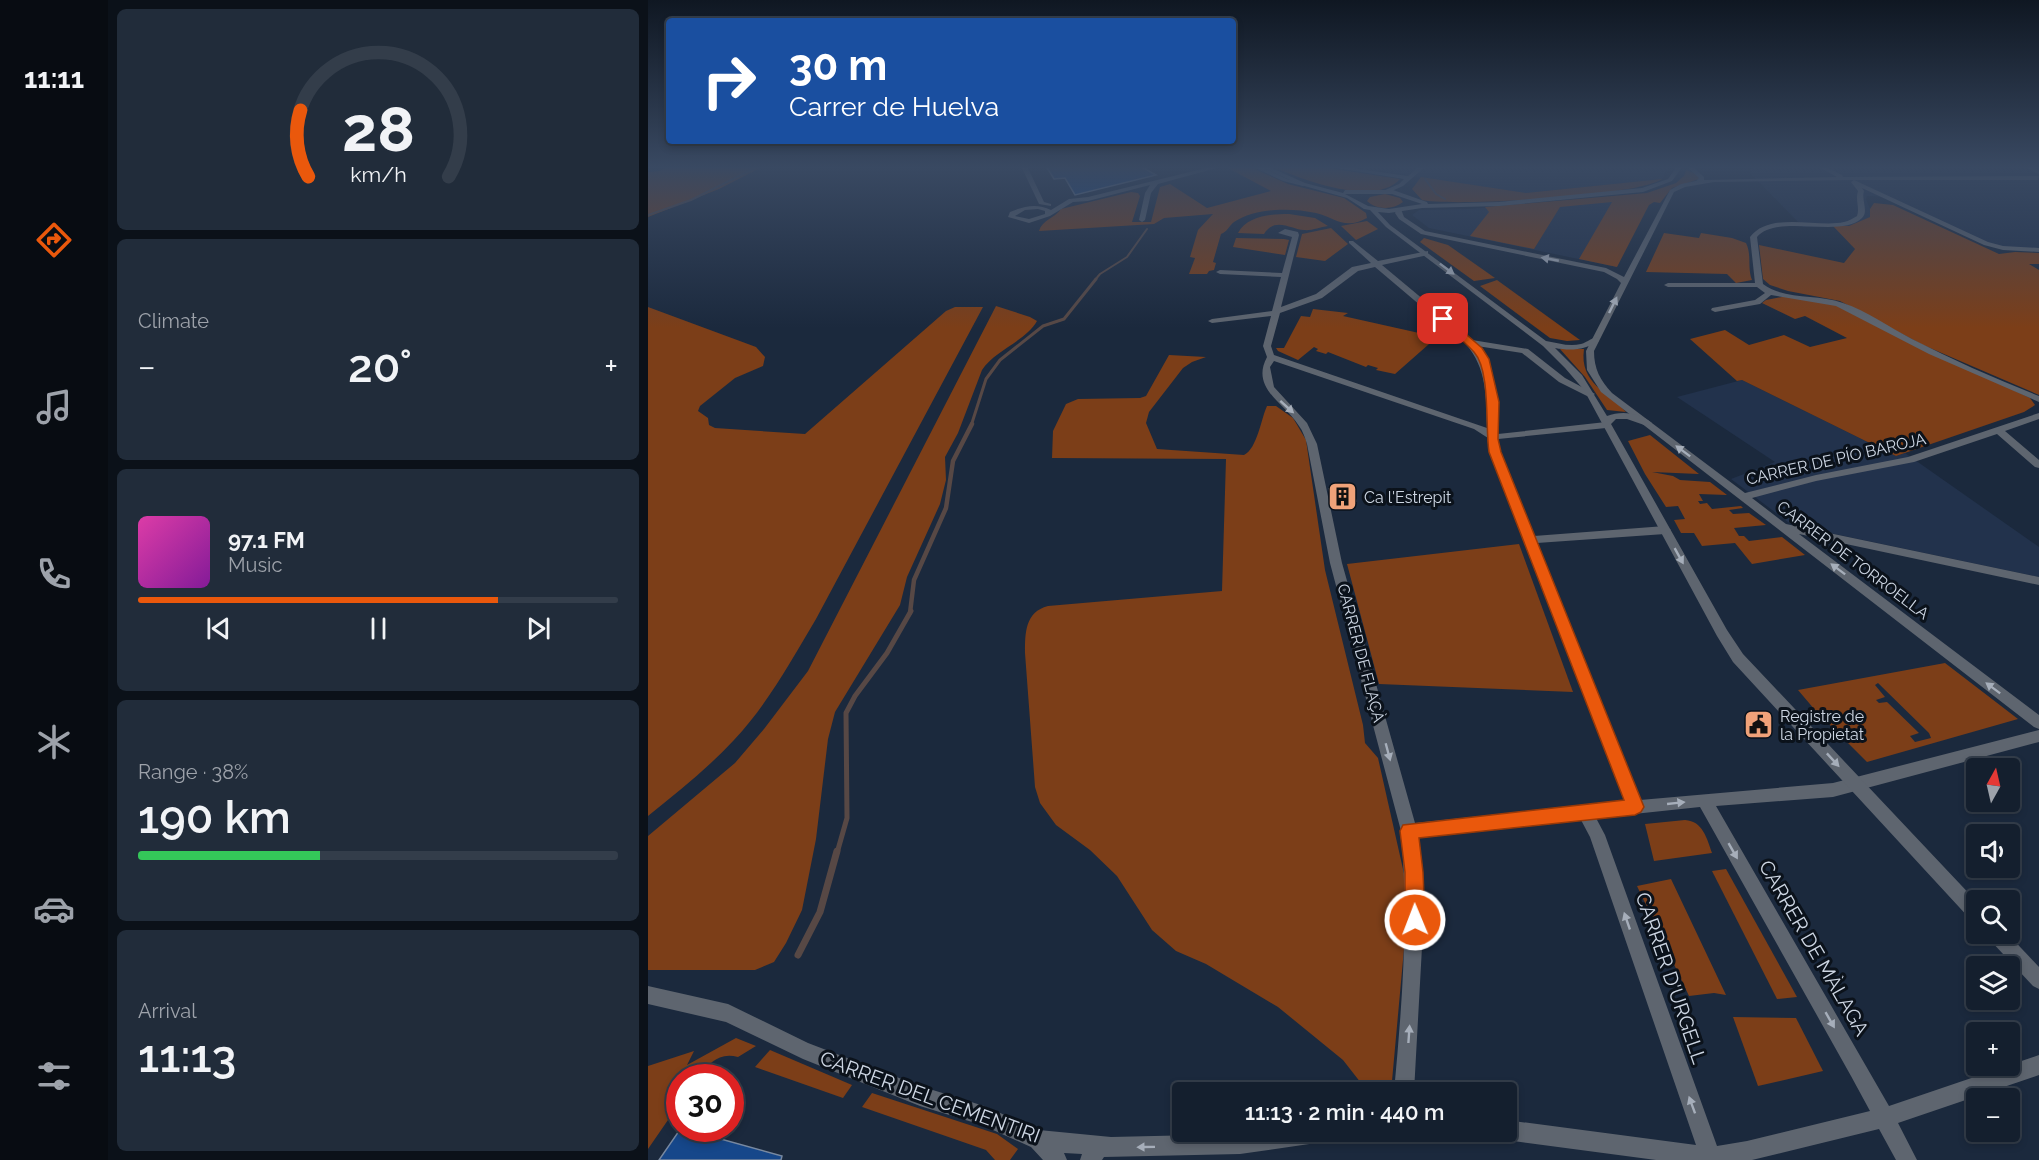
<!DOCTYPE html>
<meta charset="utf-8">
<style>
body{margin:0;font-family:Raleway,sans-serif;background:#212c3a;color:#f1f3f6;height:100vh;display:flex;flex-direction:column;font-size:22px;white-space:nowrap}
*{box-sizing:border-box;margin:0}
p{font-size:20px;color:#9da2aa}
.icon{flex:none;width:33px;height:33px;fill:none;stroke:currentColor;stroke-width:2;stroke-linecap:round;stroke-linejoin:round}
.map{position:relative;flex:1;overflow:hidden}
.panel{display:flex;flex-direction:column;gap:9px;padding:9px;background:#0b1119;width:540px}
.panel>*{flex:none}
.hud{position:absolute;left:18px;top:18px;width:570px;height:126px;border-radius:6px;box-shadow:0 3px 9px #0003,0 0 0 2px #333d4a;background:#1a4fa0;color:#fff;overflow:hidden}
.needle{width:39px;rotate:8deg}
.controls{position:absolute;left:1318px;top:758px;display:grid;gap:12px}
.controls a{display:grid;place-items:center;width:54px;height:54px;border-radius:6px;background:#141f2e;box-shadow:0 3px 9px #0003,0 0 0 2px #333d4a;font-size:30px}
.speed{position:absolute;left:18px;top:1064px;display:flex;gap:12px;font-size:30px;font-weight:700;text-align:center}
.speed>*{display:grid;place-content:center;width:78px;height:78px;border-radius:50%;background:#141f2e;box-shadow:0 3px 9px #0003,0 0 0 2px #333d4a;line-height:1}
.speed .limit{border:9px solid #d22;background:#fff;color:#111}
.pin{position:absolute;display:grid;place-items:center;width:51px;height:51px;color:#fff;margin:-26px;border-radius:12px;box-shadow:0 3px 9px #0006}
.me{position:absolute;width:66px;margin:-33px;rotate:359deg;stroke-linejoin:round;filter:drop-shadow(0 0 4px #0008)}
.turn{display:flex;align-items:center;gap:21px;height:126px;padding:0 24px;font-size:27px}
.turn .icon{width:78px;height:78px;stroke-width:2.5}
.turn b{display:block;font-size:42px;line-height:51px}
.big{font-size:45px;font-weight:600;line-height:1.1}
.panel .widget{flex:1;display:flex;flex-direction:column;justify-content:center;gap:9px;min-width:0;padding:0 21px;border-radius:9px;background:#212c3a}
.panel .dial{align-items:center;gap:0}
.dial svg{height:156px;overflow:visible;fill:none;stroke:#333d4a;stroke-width:7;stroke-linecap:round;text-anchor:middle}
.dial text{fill:#f1f3f6;stroke:none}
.song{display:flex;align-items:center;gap:18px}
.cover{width:72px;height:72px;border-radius:9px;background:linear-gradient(135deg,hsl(320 70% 55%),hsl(290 70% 35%))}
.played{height:6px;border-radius:3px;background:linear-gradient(90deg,#ea580c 75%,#333d4a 75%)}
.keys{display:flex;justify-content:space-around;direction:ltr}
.heat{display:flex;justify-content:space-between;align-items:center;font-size:33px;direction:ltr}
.charge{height:9px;border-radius:4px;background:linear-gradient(90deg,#34c759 38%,#333d4a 0)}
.trip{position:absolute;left:524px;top:1082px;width:345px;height:60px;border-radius:6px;background:#141f2e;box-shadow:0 3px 9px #0003,0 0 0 2px #333d4a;font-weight:600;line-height:60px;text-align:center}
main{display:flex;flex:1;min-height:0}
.tab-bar{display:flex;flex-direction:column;width:108px;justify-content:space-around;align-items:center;background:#080c12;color:#9da2aa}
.tab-bar .icon{width:42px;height:42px}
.tab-bar .selected{color:#ea580c}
.tab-bar b{font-size:27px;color:#f1f3f6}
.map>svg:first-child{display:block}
</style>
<main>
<nav class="tab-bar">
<b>11:11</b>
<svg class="icon selected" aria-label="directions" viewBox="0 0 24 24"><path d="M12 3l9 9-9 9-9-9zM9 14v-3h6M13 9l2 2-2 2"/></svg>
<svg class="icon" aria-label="music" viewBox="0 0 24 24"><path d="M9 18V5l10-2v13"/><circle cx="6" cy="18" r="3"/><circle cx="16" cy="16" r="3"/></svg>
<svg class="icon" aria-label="phone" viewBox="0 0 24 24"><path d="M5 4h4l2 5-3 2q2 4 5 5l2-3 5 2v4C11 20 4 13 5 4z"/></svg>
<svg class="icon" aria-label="climate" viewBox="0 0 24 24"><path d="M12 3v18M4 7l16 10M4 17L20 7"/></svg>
<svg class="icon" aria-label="car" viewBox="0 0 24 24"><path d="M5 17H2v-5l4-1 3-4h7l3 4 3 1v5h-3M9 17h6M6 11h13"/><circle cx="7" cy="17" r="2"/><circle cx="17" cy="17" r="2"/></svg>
<svg class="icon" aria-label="filters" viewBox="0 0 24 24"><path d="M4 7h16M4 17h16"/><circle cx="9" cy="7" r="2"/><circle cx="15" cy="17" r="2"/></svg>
</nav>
<section class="panel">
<div class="widget dial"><svg viewBox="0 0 100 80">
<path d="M14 69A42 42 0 1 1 86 69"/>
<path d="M14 69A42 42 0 0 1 10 35" stroke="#ea580c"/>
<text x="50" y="56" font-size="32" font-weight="700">28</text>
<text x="50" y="72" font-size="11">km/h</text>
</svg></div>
<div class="widget"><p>Climate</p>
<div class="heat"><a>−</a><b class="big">20°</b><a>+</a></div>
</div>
<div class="widget">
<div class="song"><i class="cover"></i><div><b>97.1 FM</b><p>Music</p></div></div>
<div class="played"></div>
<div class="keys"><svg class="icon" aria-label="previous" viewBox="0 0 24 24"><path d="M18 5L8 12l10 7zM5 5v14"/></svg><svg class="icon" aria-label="pause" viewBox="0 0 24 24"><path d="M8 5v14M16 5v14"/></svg><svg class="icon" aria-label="next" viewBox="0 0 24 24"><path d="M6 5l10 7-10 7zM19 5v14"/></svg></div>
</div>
<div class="widget"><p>Range · 38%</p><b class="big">190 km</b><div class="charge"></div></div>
<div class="widget"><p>Arrival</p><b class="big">11:13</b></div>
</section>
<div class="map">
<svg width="1391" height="1160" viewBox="0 0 1391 1160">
<rect width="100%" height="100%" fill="#1b293d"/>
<g fill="#22324c">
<path d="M697,166H1021L1014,179L878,193Z"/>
<path d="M1103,166H1391V250L1346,247L1243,198L1225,196H1219L1218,199L1222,209V217L1214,222L1201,226L1155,227L1103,174Z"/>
<path d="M960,198H975L969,267L781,228L764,215L771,210L821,209Z"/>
<path d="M1094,380L1248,456L1257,453L1391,547V577L1144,525L1083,479L1127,462L1029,397Z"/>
</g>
<g fill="#7c3e18" fill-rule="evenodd">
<path d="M21,166H116L71,189L0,217V172L11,171Z"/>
<path d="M583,166H600L640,184L696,198L718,213L719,218C696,230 690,219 668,213C655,210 640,209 627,210C613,211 598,214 586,222C581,226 579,232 573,234L565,262L568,263L566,270L561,271L559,274H541L547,258L542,257L550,230L565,214L516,218L506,224L391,231C394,220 407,218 413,209L483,192L490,193L492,196L484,222H503L512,187L522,184L559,208L623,191L578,167Z"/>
<path d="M623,166H667L752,179C726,208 652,179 623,166Z"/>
<path d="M1038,170L1049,174L1051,179L1024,188L1012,203L1006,202L1001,205L969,267L931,259L964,202L912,207L886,249L822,236L841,212L837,207L999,193L1028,183L1036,176Z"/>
<path d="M773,177L878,193L1014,179C991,196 805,207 774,200L764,189Z"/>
<path d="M737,194L752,198L755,202C745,210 728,210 719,201L722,197Z"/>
<path d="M1226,203L1245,205L1351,254L1367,252L1391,253V264H1381L1391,270V395L1275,345L1192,301L1140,291L1122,285L1115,279L1111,245L1196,263L1207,249L1185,226H1201L1222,217V209Z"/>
<path d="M641,214L667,218L680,226C672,227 663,231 656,230C644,230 627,216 616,234L590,233C599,216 623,214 641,214Z"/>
<path d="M719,221L730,229L708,240L693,226Z"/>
<path d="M683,228L700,244L677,261L648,257L654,234Z"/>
<path d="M1016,233L1051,238L1053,233L1084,238L1098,243C1104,255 1099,267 1104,280L1088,283L1079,274L998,272Z"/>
<path d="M588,238L636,239L641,240L637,255L585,247Z"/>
<path d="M776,238L800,245L847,278L826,281L772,242Z"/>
<path d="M849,280L932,340L919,341L902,338L832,286Z"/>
<path d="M1139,296L1179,300L1382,398L1387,405L1376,412L1248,456L1094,380L1089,381L1042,339L1077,330L1101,345L1136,335L1162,347L1199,338L1157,316L1147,319L1114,303L1118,300Z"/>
<path d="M348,306L382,317L389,321C378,341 347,350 334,370L310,433L297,457L298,480L292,504L259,577L252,605L187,712L180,739L168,839L154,910L138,943L126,962L107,970H0V836L87,763L116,729L160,671Z"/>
<path d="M0,307L108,347L117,357L115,366L87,378L52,406L50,411L60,418L61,425L67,428L157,434L298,311L307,307H335L168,619C143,661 119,705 86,740C60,768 30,792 0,816Z"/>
<path d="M665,309L700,313L695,316L789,337L747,374L728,370L730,368L720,365L718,367L680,352L678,354L668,351L670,349L666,347L650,360L630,351L628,348H636L653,316L662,317Z"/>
<path d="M912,349H936C931,384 961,392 978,412L959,410L937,377Z"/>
<path d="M521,355L558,357L544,362L535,368L501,412L498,423L509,449L596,455C609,449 613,419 619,406H628L645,418L658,440L677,570L715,725L717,743L730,758L757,878L758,927L743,1092H720L695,1060L630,1007L558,964L528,951L504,930L469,876L442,850L408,825L392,803L387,787L377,653C377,633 377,612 400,606L574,591L578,459L404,458L405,431L418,404L430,399L492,398L498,396Z"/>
<path d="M1002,435L1051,474L1004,472L1025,476L1032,480L1062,482L1079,495L1051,494L1055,501H1050L1052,504L1059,503L1064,509L1093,506L1095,508L1081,510L1085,514L1101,513L1118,525L1086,528L1091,536H1096L1101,541L1134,537L1157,555L1104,564L1087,543L1054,546L1046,533H1033L1026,520L1037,519L1030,506L1018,507L997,474L980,441Z"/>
<path d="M871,544L925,692L731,684L699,564Z"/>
<path d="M1297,663L1370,719L1219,762L1167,710L1150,690ZM1230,683L1281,733L1283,738L1267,742L1262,736L1271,733L1239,702L1231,703L1228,700L1237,697L1227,685Z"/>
<path d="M1037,820C1055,821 1059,839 1064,853L1006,861L997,824Z"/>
<path d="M1078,869L1149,997L1129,999L1064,871Z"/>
<path d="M1023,879L1078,995L1066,993L1041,996L989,886Z"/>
<path d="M1085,1017L1148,1018L1175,1071L1110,1086Z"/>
<path d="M88,1038L108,1046L90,1057C71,1052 61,1063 51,1077H32L31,1104L0,1149V1066L46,1051L39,1065Z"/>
<path d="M122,1050L204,1085L195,1098L107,1067Z"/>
<path d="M224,1093L349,1134L370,1149L362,1160H347L338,1150L214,1107Z"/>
</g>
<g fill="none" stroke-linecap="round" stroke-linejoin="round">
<g stroke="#574845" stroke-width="2">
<path d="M777,179L788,194L797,199"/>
<path d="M0,215L43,200L111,166"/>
<path d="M447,280L452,274L479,257L499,229"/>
</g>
<path stroke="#574845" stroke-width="3" d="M323,426L338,379L352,360L395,326L416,319L448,279"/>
<path stroke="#574845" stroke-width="4.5" d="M262,613L266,580L298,508L305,461L324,424"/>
<path stroke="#574845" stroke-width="5" d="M189,853L199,818L198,713L207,696L239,653L263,611"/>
<path stroke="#574845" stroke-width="7" d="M150,955L172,912L189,851"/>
</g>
<g fill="#16478a" stroke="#7889a1" stroke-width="1.5">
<path d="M398,166H492L508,175L427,195L417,178L406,179Z"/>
<path d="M704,487L708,501L684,503L681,489Z"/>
<path d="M33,1128L134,1156L133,1160H11Z"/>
</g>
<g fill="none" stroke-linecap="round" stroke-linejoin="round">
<g fill="#5e656f" fill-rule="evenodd">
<path d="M373,166H379L396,202L403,204V206L391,204Z"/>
<path d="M566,166H576L510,184L503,193L497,220L494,222L491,220L497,193L502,185L440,201L425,202L402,216L381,223L360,217L362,212C376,206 389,203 403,210L421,199L440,197ZM390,209L397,211V214L381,219L367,216L377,210Z"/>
<path d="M603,166H611L639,179L658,184L655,186L635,181Z"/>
<path d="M676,166H690L760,176L772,166H778L755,186L737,194L734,192L735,191L751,184L756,179Z"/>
<path d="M1038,166H1044L1056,177V180L1189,177L1169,166H1176L1194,175L1195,177L1391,176L1390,180H1206L1340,242L1355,246L1391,248V252L1355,250L1336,245L1214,188L1216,191C1213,199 1221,212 1214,218C1193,239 1129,213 1109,237L1115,284C1138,301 1168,293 1195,303C1219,311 1241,327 1264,339C1305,360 1348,379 1391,396V402L1281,354L1188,306L1123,295L1112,304L1067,312L1063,310L1064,308L1107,300L1117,293L1109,287H1020L1016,285L1020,283H1107L1102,237C1122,211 1169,228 1196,222C1201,221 1205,218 1209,216C1212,208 1207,200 1210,191L1203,182L1206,180L1066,182L1037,187L1026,192L946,351C946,369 952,380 964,393L1097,493L1168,475L1260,457L1391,413V419L1357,431L1391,460V468L1387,467L1349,434L1266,462L1168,481L1104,498L1138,524L1391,577V585L1151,534L1391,715V729L1386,727L953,392L939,370L938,351L973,283L969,279L956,272L773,234L751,219L747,213L749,209H753L756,217L777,231L958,268L976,277L1022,190L1033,184L1048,181L1051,178Z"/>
<path d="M1373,166H1381L1391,170V174Z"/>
<path d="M637,229L650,232L651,235L633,307L668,294L704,267L723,263L701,243V241H705L730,261L780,251V255L734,265L824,340L880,349L917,378L947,394L942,397L939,396L911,382L874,353L829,346C850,371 848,403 850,434L958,422L963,425L958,428L850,439L852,452L886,536L1017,526L1023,530L1017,534L889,543L992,800L1185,783L1391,730V742L1185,797L1068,806L1241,1106L1391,1055V1075L1250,1123L1269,1160H1248L1231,1129L1104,1160H1008L858,1140L851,1137L848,1131H858V1120L1048,1145L942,837L933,820L770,837L775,929L766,1092H746C754,1005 761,919 753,831L682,563L659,444C657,438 655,431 651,426C637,403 602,389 619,357L615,346L623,316L564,323L560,321L564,319L624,311L633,277L572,274L568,272L572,270L634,273L644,237L630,233ZM727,267L818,344C839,369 838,396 839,428L626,355L623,346L632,313L674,298L710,271ZM626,361L826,429L840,438L842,452L977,801L767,823L694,563L669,444L659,423L626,387L622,367ZM1052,807L1203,1076L1222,1111L1099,1141L1069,1146L957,835L948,818Z"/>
<path d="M0,986L80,1004L160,1043L272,1086L336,1106L391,1130L463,1137L592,1134L612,1131H692L689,1138L682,1141L592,1154L456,1157L454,1160H432L434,1154L416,1153L419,1160H395L383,1147L334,1125L272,1106L155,1059L78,1022L0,1004Z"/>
</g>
<g fill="#5e656f" fill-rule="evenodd">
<path d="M611,166H619L657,183L695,193L697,190H745L779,202L780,204L851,202L994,188L1020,179L1029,166H1035L1024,181L995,192L851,206L774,208L741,213L730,212L742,225L898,341C910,343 921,347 933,344C940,342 944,337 951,337V341C937,350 923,351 907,348L934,375L959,416C974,410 992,413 1004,423L999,426L979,419H968L963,424L1079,630L1095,654L1329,902V922L1323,920L1085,662L1069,636L936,390L917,368L895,346L738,227L722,210L716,209L699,198L653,185ZM697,194H744L774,204L741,209L720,206Z"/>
<path d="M1338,933H1359L1391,967V989L1385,986L1341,939Z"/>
</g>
</g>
<defs><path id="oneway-solid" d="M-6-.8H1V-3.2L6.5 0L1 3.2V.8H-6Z" transform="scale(1.5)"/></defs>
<g fill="#a6aeba">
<use href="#oneway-solid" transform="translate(902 259) rotate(-169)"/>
<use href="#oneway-solid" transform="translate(799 269) rotate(37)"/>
<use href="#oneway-solid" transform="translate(965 305) rotate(-64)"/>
<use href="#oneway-solid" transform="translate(639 407) rotate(42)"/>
<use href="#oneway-solid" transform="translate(1035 451) rotate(-143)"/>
<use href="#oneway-solid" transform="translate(1031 556) rotate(61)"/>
<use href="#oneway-solid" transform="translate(1190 569) rotate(-143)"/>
<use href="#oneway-solid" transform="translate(1345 688) rotate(-143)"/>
<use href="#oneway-solid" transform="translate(740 752) rotate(75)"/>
<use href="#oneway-solid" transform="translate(1185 760) rotate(47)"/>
<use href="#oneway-solid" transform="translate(1028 803) rotate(-6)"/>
<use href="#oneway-solid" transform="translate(1085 851) rotate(60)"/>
<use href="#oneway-solid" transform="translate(979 921) rotate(-109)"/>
<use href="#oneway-solid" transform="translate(1182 1020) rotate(60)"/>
<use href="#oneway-solid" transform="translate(761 1034) rotate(-86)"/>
<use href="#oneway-solid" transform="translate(1044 1105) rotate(-110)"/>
<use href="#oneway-solid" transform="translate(498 1147) rotate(179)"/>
</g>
<linearGradient id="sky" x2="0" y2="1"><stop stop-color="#0f1722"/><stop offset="0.51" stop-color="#394962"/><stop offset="1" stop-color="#394962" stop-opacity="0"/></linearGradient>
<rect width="1391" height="328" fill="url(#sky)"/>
<path fill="#ea580c" stroke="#983908" stroke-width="1.5" d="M791,317H798L834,348L841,359L851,402L850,439L853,452L996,807L993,812L987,815L771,838L775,872L777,920L774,927L767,929L760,927L757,920V872L752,831L755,825L976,800L841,452C837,428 843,371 826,352C816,341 803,331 791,321Z"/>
<defs>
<symbol id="building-square" viewBox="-11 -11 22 22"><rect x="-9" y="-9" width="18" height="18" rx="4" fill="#f0a279" stroke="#0b121b"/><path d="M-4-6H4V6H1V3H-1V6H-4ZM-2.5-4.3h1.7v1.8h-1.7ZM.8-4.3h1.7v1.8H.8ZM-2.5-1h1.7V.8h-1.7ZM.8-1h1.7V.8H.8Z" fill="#111"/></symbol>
<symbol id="civic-square" viewBox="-11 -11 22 22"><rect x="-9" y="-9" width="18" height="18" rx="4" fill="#f0a279" stroke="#0b121b"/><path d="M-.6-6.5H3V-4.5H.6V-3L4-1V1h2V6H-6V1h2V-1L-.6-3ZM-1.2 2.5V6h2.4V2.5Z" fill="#111"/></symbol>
</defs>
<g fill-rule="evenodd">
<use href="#building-square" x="678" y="480" width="33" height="33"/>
<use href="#civic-square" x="1094" y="708" width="33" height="33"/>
</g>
<g text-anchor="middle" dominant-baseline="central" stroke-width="6" stroke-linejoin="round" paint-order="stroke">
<g font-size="16" fill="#cdd6e3" stroke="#0b121b">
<text transform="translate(1188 459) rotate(-13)">CARRER DE PÍO BAROJA</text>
<text transform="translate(1205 560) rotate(37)">CARRER DE TORROELLA</text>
<text transform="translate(713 653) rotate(75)">CARRER DE FLAÇÀ</text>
</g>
<g font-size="16" fill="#cdd6e3" stroke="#0b121b" text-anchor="start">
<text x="716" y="497">Ca l'Estrepit</text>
<text x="1132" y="716">Registre de<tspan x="1132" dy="18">la Propietat</tspan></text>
</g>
<g font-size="20" fill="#cdd6e3" stroke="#0b121b">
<text transform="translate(1166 948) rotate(60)">CARRER DE MÀLAGA</text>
<text transform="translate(1023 978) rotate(71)">CARRER D'URGELL</text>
<text transform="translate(282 1097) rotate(20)">CARRER DEL CEMENTIRI</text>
</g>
</g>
</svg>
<div class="controls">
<a><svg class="needle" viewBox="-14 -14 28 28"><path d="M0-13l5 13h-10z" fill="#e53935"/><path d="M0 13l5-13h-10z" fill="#9da2aa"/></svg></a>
<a><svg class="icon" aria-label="sound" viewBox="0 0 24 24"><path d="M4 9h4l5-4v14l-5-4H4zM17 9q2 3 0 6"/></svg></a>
<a><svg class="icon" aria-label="search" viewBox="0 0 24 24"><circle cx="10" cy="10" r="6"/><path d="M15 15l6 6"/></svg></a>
<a><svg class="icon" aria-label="layers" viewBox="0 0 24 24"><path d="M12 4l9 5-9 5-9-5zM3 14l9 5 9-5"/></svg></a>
<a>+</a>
<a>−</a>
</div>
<div class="speed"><div class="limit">30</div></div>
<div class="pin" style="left:795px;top:319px;background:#d93025"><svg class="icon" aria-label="arrive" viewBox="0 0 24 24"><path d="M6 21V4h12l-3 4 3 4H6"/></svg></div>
<svg class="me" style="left:767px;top:920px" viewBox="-20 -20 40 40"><circle r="17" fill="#ea580c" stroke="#fff" stroke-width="3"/><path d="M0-11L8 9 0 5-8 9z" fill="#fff"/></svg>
<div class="trip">11:13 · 2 min · 440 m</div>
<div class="hud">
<div class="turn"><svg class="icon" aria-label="right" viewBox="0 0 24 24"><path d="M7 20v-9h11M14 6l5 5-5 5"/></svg><div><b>30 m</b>Carrer de Huelva</div></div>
</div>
</div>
</main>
